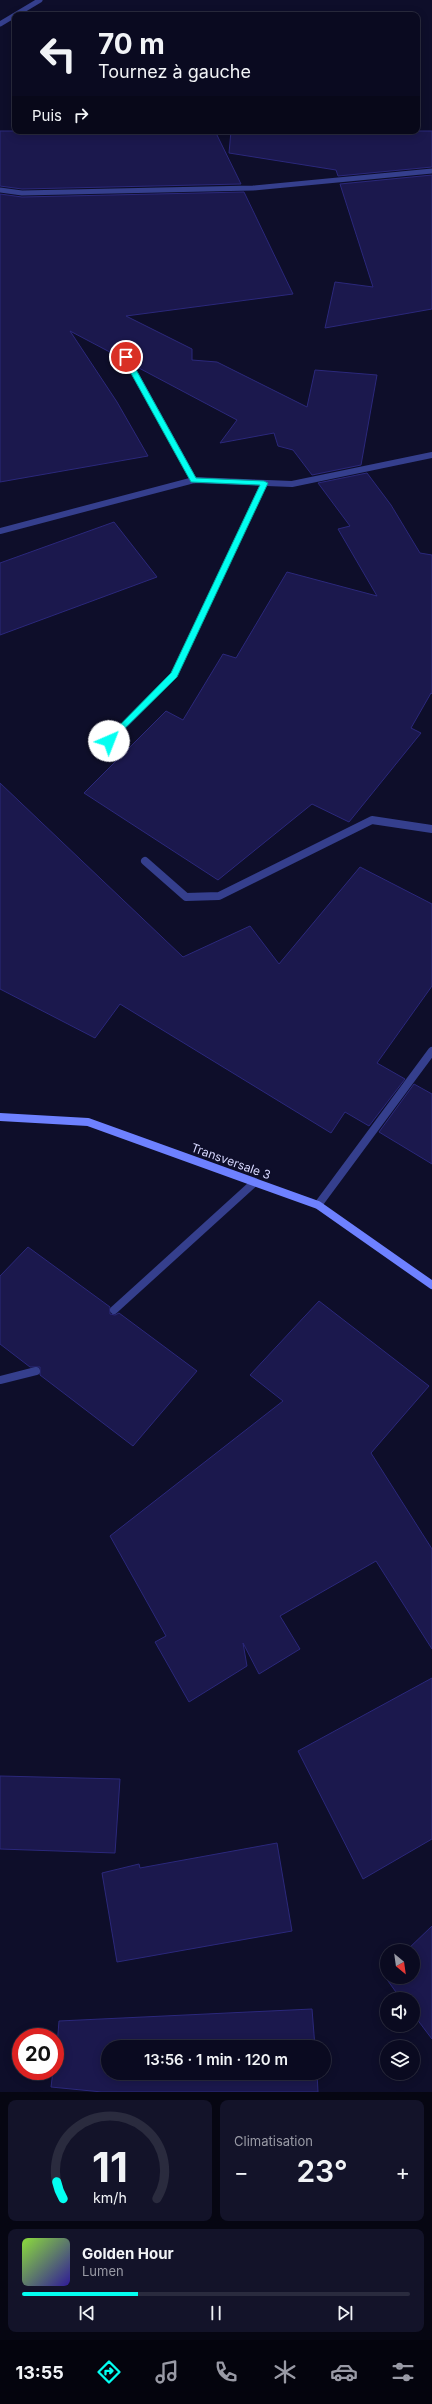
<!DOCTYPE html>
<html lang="fr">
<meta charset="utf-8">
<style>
body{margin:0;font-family:Inter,sans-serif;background:#131329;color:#f1f3f6;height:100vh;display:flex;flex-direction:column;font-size:15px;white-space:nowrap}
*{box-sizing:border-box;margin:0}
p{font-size:13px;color:#999aa5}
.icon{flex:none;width:22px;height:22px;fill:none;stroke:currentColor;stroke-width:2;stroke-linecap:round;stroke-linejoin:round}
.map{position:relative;height:2092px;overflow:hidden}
.panel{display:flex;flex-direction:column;gap:8px;padding:8px;background:#060612;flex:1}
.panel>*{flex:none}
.banner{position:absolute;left:12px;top:12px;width:408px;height:122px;border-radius:8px;box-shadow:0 2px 10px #0003,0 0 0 1px #2a2b3e;background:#0a0a20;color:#f1f3f6;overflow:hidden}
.needle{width:26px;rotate:151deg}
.tools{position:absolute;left:380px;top:1944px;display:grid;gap:8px}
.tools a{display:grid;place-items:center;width:40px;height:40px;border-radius:50%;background:#0a0a20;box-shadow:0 2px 10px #0003,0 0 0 1px #2a2b3e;font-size:20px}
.speed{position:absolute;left:12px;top:2028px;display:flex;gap:8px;font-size:20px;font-weight:700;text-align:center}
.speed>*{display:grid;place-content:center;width:52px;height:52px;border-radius:50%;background:#0a0a20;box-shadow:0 2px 10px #0003,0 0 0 1px #2a2b3e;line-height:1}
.speed .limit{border:6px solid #d22;background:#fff;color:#111}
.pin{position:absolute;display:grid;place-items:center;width:34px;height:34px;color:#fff;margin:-17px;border:2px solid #fff;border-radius:50%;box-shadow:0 1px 4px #0007}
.me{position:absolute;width:44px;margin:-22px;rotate:44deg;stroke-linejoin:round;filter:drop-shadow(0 0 3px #0008)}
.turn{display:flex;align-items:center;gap:14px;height:84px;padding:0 20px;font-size:18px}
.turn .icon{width:52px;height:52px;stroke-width:2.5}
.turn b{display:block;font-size:28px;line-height:34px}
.then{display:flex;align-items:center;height:38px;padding:0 20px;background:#0003;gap:8px;font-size:15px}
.big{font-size:30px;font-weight:600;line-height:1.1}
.panel .widget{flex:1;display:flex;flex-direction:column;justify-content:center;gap:6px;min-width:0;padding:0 14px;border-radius:8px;background:#131329}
.panel .dial{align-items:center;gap:0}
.dial svg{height:104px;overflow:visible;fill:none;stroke:#2a2b3e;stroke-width:7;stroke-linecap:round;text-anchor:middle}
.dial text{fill:#f1f3f6;stroke:none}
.song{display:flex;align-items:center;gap:12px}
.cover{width:48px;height:48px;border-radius:6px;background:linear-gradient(135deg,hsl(90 70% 55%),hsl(250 70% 35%))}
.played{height:4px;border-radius:2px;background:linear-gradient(90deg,#03fff1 30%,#2a2b3e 30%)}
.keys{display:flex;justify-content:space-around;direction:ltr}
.heat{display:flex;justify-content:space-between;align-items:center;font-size:22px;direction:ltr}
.panel .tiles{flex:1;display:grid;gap:8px;grid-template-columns:1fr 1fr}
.widget:last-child{grid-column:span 2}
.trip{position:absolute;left:101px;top:2040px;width:230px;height:40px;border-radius:20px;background:#0a0a20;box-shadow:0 2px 10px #0003,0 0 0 1px #2a2b3e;font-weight:600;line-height:40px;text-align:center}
.dock{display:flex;height:64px;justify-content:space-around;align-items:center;background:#04040d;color:#999aa5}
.dock .icon{width:28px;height:28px}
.dock .active{color:#03fff1}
.dock b{font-size:18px;color:#f1f3f6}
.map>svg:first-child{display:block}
</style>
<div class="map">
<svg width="432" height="2092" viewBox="0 0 432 2092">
<rect width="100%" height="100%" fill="#0e0e2a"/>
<g fill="#1b184d" stroke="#2b287b">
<path d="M0,131H215L241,184L22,189L0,186Z"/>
<path d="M231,131H432V167L338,176L336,170L229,153Z"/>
<path d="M432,175V309L325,328L335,282L373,287L340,184Z"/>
<path d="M244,192L293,294L126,316L192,349V360L217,362L307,407L315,370L377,375L361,465L312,475L293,450L278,446L274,433L220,443L237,420L137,367L128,353L123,354V359L70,331L117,402L148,456L0,482V194L22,197Z"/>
<path d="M367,473L391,505L420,553L432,555V694L431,693L411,728L421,733L349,822L312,804L218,880L84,793L166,711L183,720L223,654L236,658L287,572L377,596L338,529L350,526L318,483Z"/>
<path d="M114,522L157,577L0,635V563Z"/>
<path d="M0,783L183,957L250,926L279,964L360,867L432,904V986L377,1063L405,1079L369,1126L345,1112L331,1133L120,1004L95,1038L0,989Z"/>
<path d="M414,1084L432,1094V1164L379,1132Z"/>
<path d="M28,1247L110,1307V1314L115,1315L119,1313L197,1371L133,1446L40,1375V1367H30L0,1344V1276Z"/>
<path d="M319,1301L429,1386L371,1453L432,1549V1649L376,1561L280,1616L300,1649L259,1674L243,1643L247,1666L189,1702L155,1642L166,1636L110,1536L283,1401L250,1375Z"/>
<path d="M432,1678V1839L363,1879L298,1751Z"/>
<path d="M0,1776L120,1779L115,1853L0,1849Z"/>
<path d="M277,1843L292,1931L117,1962L102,1873L139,1864L140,1868Z"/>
<path d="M432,1926V2039L413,2014V1999H401L383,1974L387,1970V1977H413V1951H406Z"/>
<path d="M312,2009L315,2047H108V2073H317L318,2092H102L51,2087L53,2071H55L59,2021Z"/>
</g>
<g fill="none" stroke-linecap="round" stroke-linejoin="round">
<path stroke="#353f8d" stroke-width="5" d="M126,357L130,365"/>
<g stroke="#353f8d" stroke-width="6">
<path d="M130,364L194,480"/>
<path d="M109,741L174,675L264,483"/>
</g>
<g stroke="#353f8d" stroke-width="8">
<path d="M114,1310L255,1182"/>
<path d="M0,1380L36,1371"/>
</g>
<g stroke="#353f8d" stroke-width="5">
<path d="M0,24L40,0"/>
<path d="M0,190L22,193L253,188L432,171"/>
</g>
<path stroke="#353f8d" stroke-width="6" d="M0,531L194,480L292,484L432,455"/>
<g stroke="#353f8d" stroke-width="8">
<path d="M145,861L186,897L219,896L372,820L432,829"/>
<path d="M318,1205L432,1051"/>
</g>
<path stroke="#6e81ff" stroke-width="8" d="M0,1117L88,1122L318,1205L432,1285"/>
</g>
<path fill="#03fff1" stroke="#02a69d" d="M126,355L129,357L196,478L264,481L268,483L177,677L109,744L105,741L106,739L171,673L260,485L191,482L122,357Z"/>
<g text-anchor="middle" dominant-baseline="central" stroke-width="4" stroke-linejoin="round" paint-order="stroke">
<g font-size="12" fill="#d7d8ff" stroke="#0e0e2a">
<text transform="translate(231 1161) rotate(20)">Transversale 3</text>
</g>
</g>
</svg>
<div class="tools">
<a><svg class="needle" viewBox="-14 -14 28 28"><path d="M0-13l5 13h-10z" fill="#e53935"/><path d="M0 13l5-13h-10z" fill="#999aa5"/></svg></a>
<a><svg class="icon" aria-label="sound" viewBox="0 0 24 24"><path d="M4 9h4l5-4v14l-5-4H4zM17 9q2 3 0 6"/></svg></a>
<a><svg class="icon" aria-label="layers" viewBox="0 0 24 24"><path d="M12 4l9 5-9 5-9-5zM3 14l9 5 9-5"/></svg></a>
</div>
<div class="speed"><div class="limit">20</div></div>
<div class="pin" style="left:126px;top:357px;background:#d93025"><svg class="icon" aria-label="arrive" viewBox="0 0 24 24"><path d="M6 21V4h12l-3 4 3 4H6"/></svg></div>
<svg class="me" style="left:109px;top:741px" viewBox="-20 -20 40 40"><circle r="19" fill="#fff"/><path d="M0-13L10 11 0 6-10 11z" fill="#03fff1"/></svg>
<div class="trip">13:56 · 1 min · 120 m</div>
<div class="banner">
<div class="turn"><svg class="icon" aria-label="left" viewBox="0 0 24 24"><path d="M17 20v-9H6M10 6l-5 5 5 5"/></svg><div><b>70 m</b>Tournez à gauche</div></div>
<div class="then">Puis<svg class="icon" aria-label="right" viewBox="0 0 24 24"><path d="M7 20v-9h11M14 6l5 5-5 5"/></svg></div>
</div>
</div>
<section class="panel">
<div class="tiles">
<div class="widget dial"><svg viewBox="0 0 100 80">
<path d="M14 69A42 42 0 1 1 86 69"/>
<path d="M14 69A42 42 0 0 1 9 56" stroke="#03fff1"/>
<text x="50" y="56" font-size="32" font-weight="700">11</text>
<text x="50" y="72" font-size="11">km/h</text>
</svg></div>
<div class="widget"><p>Climatisation</p>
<div class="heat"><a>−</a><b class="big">23°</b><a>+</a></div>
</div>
<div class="widget">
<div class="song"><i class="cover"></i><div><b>Golden Hour</b><p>Lumen</p></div></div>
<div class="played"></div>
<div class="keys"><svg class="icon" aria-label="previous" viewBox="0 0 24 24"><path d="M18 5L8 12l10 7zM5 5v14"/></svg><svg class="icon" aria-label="pause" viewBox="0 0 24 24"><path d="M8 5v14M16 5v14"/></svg><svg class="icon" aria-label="next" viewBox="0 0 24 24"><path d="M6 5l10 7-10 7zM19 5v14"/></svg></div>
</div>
</div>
</section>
<nav class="dock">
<b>13:55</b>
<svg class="icon active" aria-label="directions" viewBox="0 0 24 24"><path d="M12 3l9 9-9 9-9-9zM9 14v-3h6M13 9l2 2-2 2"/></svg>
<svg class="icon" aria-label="music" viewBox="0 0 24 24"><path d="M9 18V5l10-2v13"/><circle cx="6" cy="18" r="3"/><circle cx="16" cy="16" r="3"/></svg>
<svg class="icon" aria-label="phone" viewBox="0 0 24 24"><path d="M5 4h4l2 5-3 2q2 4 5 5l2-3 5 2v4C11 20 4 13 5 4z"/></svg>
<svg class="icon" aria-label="climate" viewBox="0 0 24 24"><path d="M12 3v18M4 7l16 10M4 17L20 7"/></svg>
<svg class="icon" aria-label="car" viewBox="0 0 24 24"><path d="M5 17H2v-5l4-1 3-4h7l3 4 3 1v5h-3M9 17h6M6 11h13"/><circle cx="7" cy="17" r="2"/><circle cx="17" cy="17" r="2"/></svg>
<svg class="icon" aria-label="filters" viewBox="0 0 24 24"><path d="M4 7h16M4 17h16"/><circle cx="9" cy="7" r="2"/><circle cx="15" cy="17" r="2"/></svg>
</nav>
